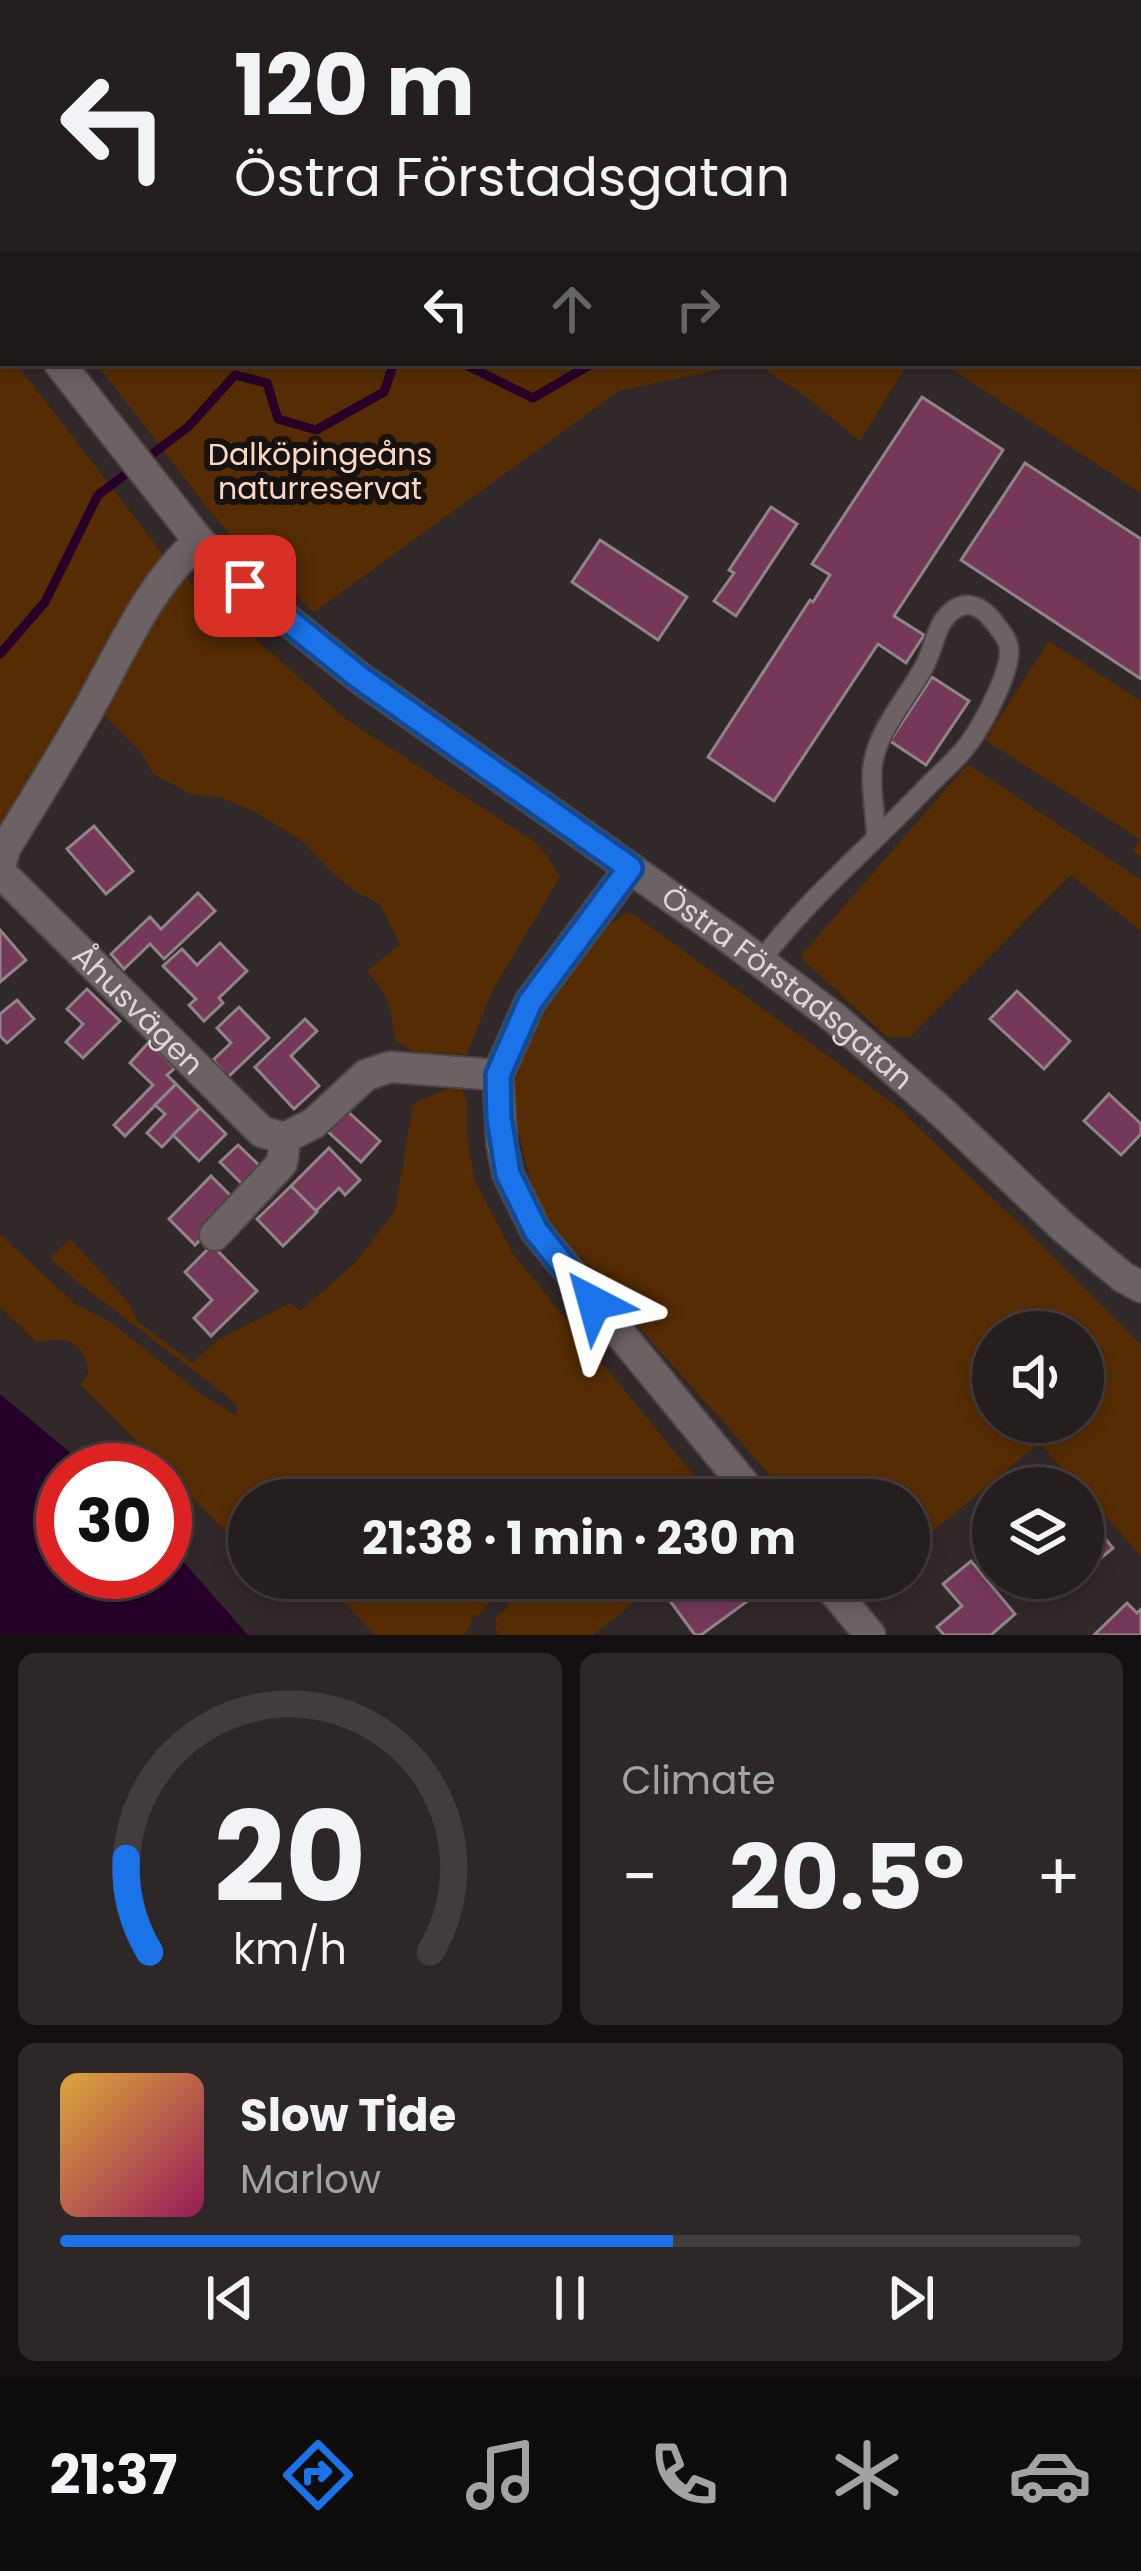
<!DOCTYPE html>
<meta charset="utf-8">
<style>
body{margin:0;font-family:Poppins,sans-serif;background:#2d2728;color:#f1f3f6;height:100vh;display:flex;flex-direction:column;font-size:45px;white-space:nowrap}
*{box-sizing:border-box;margin:0}
p{font-size:39px;color:#a3a2a4}
.icon{flex:none;width:66px;height:66px;fill:none;stroke:currentColor;stroke-width:2;stroke-linecap:round;stroke-linejoin:round}
.map{position:relative;height:1635px;overflow:hidden}
.sheet{display:flex;flex-direction:column;gap:18px;padding:18px;background:#141011;flex:1}
.sheet>*{flex:none}
.top-card{position:absolute;left:0px;top:0px;width:1143px;height:366px;box-shadow:0 6px 18px #0003,0 0 0 3px #423c3d;background:#251e1f;color:#f1f3f6;overflow:hidden}
.controls{position:absolute;left:972px;top:1311px;display:grid;gap:24px}
.controls a{display:grid;place-items:center;width:132px;height:132px;border-radius:50%;background:#251e1f;box-shadow:0 6px 18px #0003,0 0 0 3px #423c3d;font-size:60px}
.speed{position:absolute;left:36px;top:1443px;display:flex;gap:24px;font-size:60px;font-weight:700;text-align:center}
.speed>*{display:grid;place-content:center;width:156px;height:156px;border-radius:50%;background:#251e1f;box-shadow:0 6px 18px #0003,0 0 0 3px #423c3d;line-height:1}
.speed .limit{border:18px solid #d22;background:#fff;color:#111}
.pin{position:absolute;display:grid;place-items:center;width:102px;height:102px;color:#fff;margin:-51px;border-radius:24px;box-shadow:0 6px 18px #0006}
.me{position:absolute;width:132px;margin:-66px;rotate:321deg;stroke-linejoin:round;filter:drop-shadow(0 0 9px #0008)}
.turn{display:flex;align-items:center;gap:42px;height:252px;padding:0 36px;font-size:54px}
.turn .icon{width:156px;height:156px;stroke-width:2.5}
.turn b{display:block;font-size:84px;line-height:102px}
.lanes{display:flex;align-items:center;height:114px;padding:0 36px;background:#0003;justify-content:center;gap:60px;direction:ltr}
.lanes .off{opacity:.35}
.big{font-size:90px;font-weight:700;line-height:1.1}
.sheet .tile{flex:1;display:flex;flex-direction:column;justify-content:center;gap:18px;min-width:0;padding:0 42px;border-radius:18px;background:#2d2728}
.sheet .dial{align-items:center;gap:0}
.dial svg{height:312px;overflow:visible;fill:none;stroke:#423c3d;stroke-width:7;stroke-linecap:round;text-anchor:middle}
.dial text{fill:#f1f3f6;stroke:none}
.song{display:flex;align-items:center;gap:36px}
.cover{width:144px;height:144px;border-radius:18px;background:linear-gradient(135deg,hsl(40 70% 55%),hsl(330 70% 35%))}
.played{height:12px;border-radius:6px;background:linear-gradient(90deg,#1a73e8 60%,#423c3d 60%)}
.keys{display:flex;justify-content:space-around;direction:ltr}
.heat{display:flex;justify-content:space-between;align-items:center;font-size:66px;direction:ltr}
.sheet .tiles{flex:1;display:grid;gap:18px;grid-template-columns:1fr 1fr}
.tile:last-child{grid-column:span 2}
.trip{position:absolute;left:228px;top:1479px;width:702px;height:120px;border-radius:60px;background:#251e1f;box-shadow:0 6px 18px #0003,0 0 0 3px #423c3d;font-weight:700;line-height:120px;text-align:center}
.tabs{display:flex;height:192px;justify-content:space-around;align-items:center;background:#0f0c0c;color:#a3a2a4}
.tabs .icon{width:84px;height:84px}
.tabs .selected{color:#1a73e8}
.tabs b{font-size:54px;color:#f1f3f6}
.map>svg:first-child{display:block}
</style>
<div class="map">
<svg width="1141" height="1635" viewBox="0 0 1141 1635">
<rect width="100%" height="100%" fill="#312829"/>
<g fill="#562c03" fill-rule="evenodd">
<path d="M132,0H1141V303L1140,3H129Z"/>
<path d="M1140,339L1141,493L942,363H1140Z"/>
<path d="M0,342L3,346V363H16L165,557L0,830Z"/>
<path d="M96,363H751L619,391L314,612L249,555L210,511Z"/>
<path d="M754,363H908L860,441L804,395Z"/>
<path d="M187,578L347,720L532,840L548,857L560,877L491,993L467,1054L416,1053L395,1041C391,1008 390,996 367,971L400,944L380,904L356,892L333,873L302,841L254,811L222,798L191,794L153,774L141,752L103,714C127,660 148,622 187,578Z"/>
<path d="M1049,641L1141,701V857L1133,851L1140,839L985,740Z"/>
<path d="M968,764L1141,880V931L1071,875L909,1038L887,1037L800,957Z"/>
<path d="M630,912L895,1105L1030,1234L1141,1345V1556L1083,1491V1488H1080L1039,1443L909,1551V1500H790C727,1421 654,1350 592,1271C575,1250 554,1229 541,1206C530,1187 512,1112 514,1091C517,1058 534,1026 551,998C571,966 595,928 630,912ZM993,1332H1083V1422H993Z"/>
<path d="M453,1086L462,1089L467,1103V1132L474,1179L513,1254L714,1500H249V1540H234L81,1385L89,1371C82,1341 67,1335 38,1343L0,1307V1234L75,1304L112,1323L202,1395L236,1415L238,1409L226,1395L81,1285L50,1258L70,1239L129,1303L137,1321L193,1363L217,1340L291,1303L300,1311L355,1263L395,1211L413,1104Z"/>
<path d="M321,1578H666L593,1635H500L496,1630L495,1619L507,1607L517,1587L508,1584L479,1615L472,1617L470,1627L464,1635H375Z"/>
</g>
<path fill="#27002a" d="M0,1394L91,1470H63V1572H165V1541L248,1635H0Z"/>
<g fill="none" stroke-linecap="round" stroke-linejoin="round">
<g stroke="#27002a" stroke-width="9">
<path d="M1140,198L1141,197"/>
<path d="M462,363L533,398L593,363"/>
<path d="M0,654L45,602L98,495L188,427L235,375L267,383L278,419L316,430L384,392L394,363"/>
</g>
</g>
<g fill="#753859" stroke="#8f8589" stroke-width="3">
<path d="M922,397L1003,450L894,616L924,635L906,663L878,644L774,801L708,757L810,600L813,602L830,575L812,564Z"/>
<path d="M1025,463L1141,539V679L961,560Z"/>
<path d="M771,507L797,524L736,616L714,601L734,573L729,570Z"/>
<path d="M600,540L687,597L658,640L572,582Z"/>
<path d="M932,677L969,701L926,765L890,741Z"/>
<path d="M94,826L133,871L106,894L67,849Z"/>
<path d="M198,893L215,911L164,959L150,944L124,969L111,954L150,917L161,929Z"/>
<path d="M0,930L26,960L0,982Z"/>
<path d="M220,943L247,971L219,998L223,1003L204,1021L189,1005L196,999L163,966L182,949L197,965Z"/>
<path d="M87,989L120,1021L83,1058L66,1042L83,1024L67,1009Z"/>
<path d="M1017,991L1070,1041L1044,1069L990,1019Z"/>
<path d="M17,1000L34,1019L7,1043L0,1036V1014Z"/>
<path d="M239,1007L269,1038L228,1077L213,1060L231,1043L217,1028Z"/>
<path d="M305,1019L317,1031L291,1056L319,1086L294,1109L255,1067Z"/>
<path d="M149,1042L175,1068L167,1075L176,1084L125,1136L114,1125L153,1085L130,1063Z"/>
<path d="M176,1084L200,1108L162,1147L147,1133L165,1114L155,1105Z"/>
<path d="M1109,1094L1141,1124V1134L1121,1155L1084,1121Z"/>
<path d="M200,1108L226,1134L199,1161L173,1135Z"/>
<path d="M344,1108L380,1141L361,1162L325,1129Z"/>
<path d="M238,1145L263,1169L245,1187L220,1162Z"/>
<path d="M329,1148L360,1180L345,1195L339,1188L316,1211L291,1186Z"/>
<path d="M211,1176L237,1202L195,1245L169,1219Z"/>
<path d="M291,1186L317,1212L283,1246L257,1219Z"/>
<path d="M212,1245L257,1291L211,1336L194,1318L212,1300L185,1272Z"/>
<path d="M1083,1512L1113,1548L1083,1573Z"/>
<path d="M971,1561L1015,1614L991,1635H944L937,1627L962,1606L943,1584Z"/>
<path d="M702,1578H775L776,1580L701,1635H695L670,1601Z"/>
<path d="M1127,1603L1137,1613L1141,1609V1635H1094Z"/>
</g>
<g fill="none" stroke-linecap="round" stroke-linejoin="round">
<defs>
<path id="lane" d="M760,962C808,898 870,847 925,789C939,774 957,760 969,743C983,724 1010,673 1009,651C1009,641 1003,634 997,626C984,607 965,595 946,617C936,628 932,653 924,667C906,700 873,735 872,773C871,793 876,817 876,837"/>
<g id="street">
<path d="M94,3L97,0"/>
<path d="M0,89L3,86"/>
<path d="M0,284L3,288"/>
<path id="s1" d="M59,363L199,541L245,586L360,678L732,940L836,1019L943,1113L1064,1228L1123,1277L1141,1287"/>
<path d="M0,867L5,848C33,803 61,758 87,712C121,653 147,587 199,541"/>
<path d="M630,868L530,1002L498,1075L502,1145L508,1174L536,1231L757,1500"/>
<path id="s2" d="M0,872L262,1132L285,1138L314,1123L366,1075L390,1067L498,1075"/>
<path d="M215,1235L282,1163L285,1138"/>
<path d="M823,1578L870,1635"/>
</g>
</defs>
<use href="#lane" stroke="#4c4445" stroke-width="22"/>
<use href="#street" stroke="#4c4445" stroke-width="34"/>
<use href="#lane" stroke="#6c6263" stroke-width="18"/>
<use href="#street" stroke="#6c6263" stroke-width="30"/>
</g>
<g fill="none" stroke-linecap="round" stroke-linejoin="round">
<defs>
<path id="route" d="M245,586L360,678L630,868L530,1002L498,1075L499,1118L508,1174L536,1231L594,1303"/>
</defs>
<use href="#route" stroke="#114b97" stroke-width="30"/>
<use href="#route" stroke="#1a73e8" stroke-width="21"/>
</g>
<g text-anchor="middle" dominant-baseline="central" stroke-width="12" stroke-linejoin="round" paint-order="stroke">
<g font-size="30" fill="#fbd9c1" stroke="#161212">
<text x="320" y="454">Dalköpingeåns<tspan x="320" dy="34">naturreservat</tspan></text>
</g>
<g font-size="30" fill="#dcd6d6" stroke="#161212">
<text stroke="none"><textPath href="#s1" startOffset="966">Östra Förstadsgatan</textPath></text>
<text stroke="none"><textPath href="#s2" startOffset="195">Åhusvägen</textPath></text>
</g>
</g>
</svg>
<div class="controls">
<a><svg class="icon" aria-label="sound" viewBox="0 0 24 24"><path d="M4 9h4l5-4v14l-5-4H4zM17 9q2 3 0 6"/></svg></a>
<a><svg class="icon" aria-label="layers" viewBox="0 0 24 24"><path d="M12 4l9 5-9 5-9-5zM3 14l9 5 9-5"/></svg></a>
</div>
<div class="speed"><div class="limit">30</div></div>
<div class="pin" style="left:245px;top:586px;background:#d93025"><svg class="icon" aria-label="arrive" viewBox="0 0 24 24"><path d="M6 21V4h12l-3 4 3 4H6"/></svg></div>
<svg class="me" style="left:594px;top:1303px" viewBox="-20 -20 40 40"><path d="M0-17L14 15 0 8-14 15z" fill="#1a73e8" stroke="#fff" stroke-width="4"/></svg>
<div class="trip">21:38 · 1 min · 230 m</div>
<div class="top-card">
<div class="turn"><svg class="icon" aria-label="left" viewBox="0 0 24 24"><path d="M17 20v-9H6M10 6l-5 5 5 5"/></svg><div><b>120 m</b>Östra Förstadsgatan</div></div>
<div class="lanes"><svg class="icon" aria-label="left" viewBox="0 0 24 24"><path d="M17 20v-9H6M10 6l-5 5 5 5"/></svg><svg class="icon off" aria-label="ahead" viewBox="0 0 24 24"><path d="M12 20V5M6 11l6-6 6 6"/></svg><svg class="icon off" aria-label="right" viewBox="0 0 24 24"><path d="M7 20v-9h11M14 6l5 5-5 5"/></svg></div>
</div>
</div>
<section class="sheet">
<div class="tiles">
<div class="tile dial"><svg viewBox="0 0 100 80">
<path d="M14 69A42 42 0 1 1 86 69"/>
<path d="M14 69A42 42 0 0 1 8 45" stroke="#1a73e8"/>
<text x="50" y="56" font-size="32" font-weight="700">20</text>
<text x="50" y="72" font-size="11">km/h</text>
</svg></div>
<div class="tile"><p>Climate</p>
<div class="heat"><a>−</a><b class="big">20.5°</b><a>+</a></div>
</div>
<div class="tile">
<div class="song"><i class="cover"></i><div><b>Slow Tide</b><p>Marlow</p></div></div>
<div class="played"></div>
<div class="keys"><svg class="icon" aria-label="previous" viewBox="0 0 24 24"><path d="M18 5L8 12l10 7zM5 5v14"/></svg><svg class="icon" aria-label="pause" viewBox="0 0 24 24"><path d="M8 5v14M16 5v14"/></svg><svg class="icon" aria-label="next" viewBox="0 0 24 24"><path d="M6 5l10 7-10 7zM19 5v14"/></svg></div>
</div>
</div>
</section>
<nav class="tabs">
<b>21:37</b>
<svg class="icon selected" aria-label="directions" viewBox="0 0 24 24"><path d="M12 3l9 9-9 9-9-9zM9 14v-3h6M13 9l2 2-2 2"/></svg>
<svg class="icon" aria-label="music" viewBox="0 0 24 24"><path d="M9 18V5l10-2v13"/><circle cx="6" cy="18" r="3"/><circle cx="16" cy="16" r="3"/></svg>
<svg class="icon" aria-label="phone" viewBox="0 0 24 24"><path d="M5 4h4l2 5-3 2q2 4 5 5l2-3 5 2v4C11 20 4 13 5 4z"/></svg>
<svg class="icon" aria-label="climate" viewBox="0 0 24 24"><path d="M12 3v18M4 7l16 10M4 17L20 7"/></svg>
<svg class="icon" aria-label="car" viewBox="0 0 24 24"><path d="M5 17H2v-5l4-1 3-4h7l3 4 3 1v5h-3M9 17h6M6 11h13"/><circle cx="7" cy="17" r="2"/><circle cx="17" cy="17" r="2"/></svg>
</nav>
